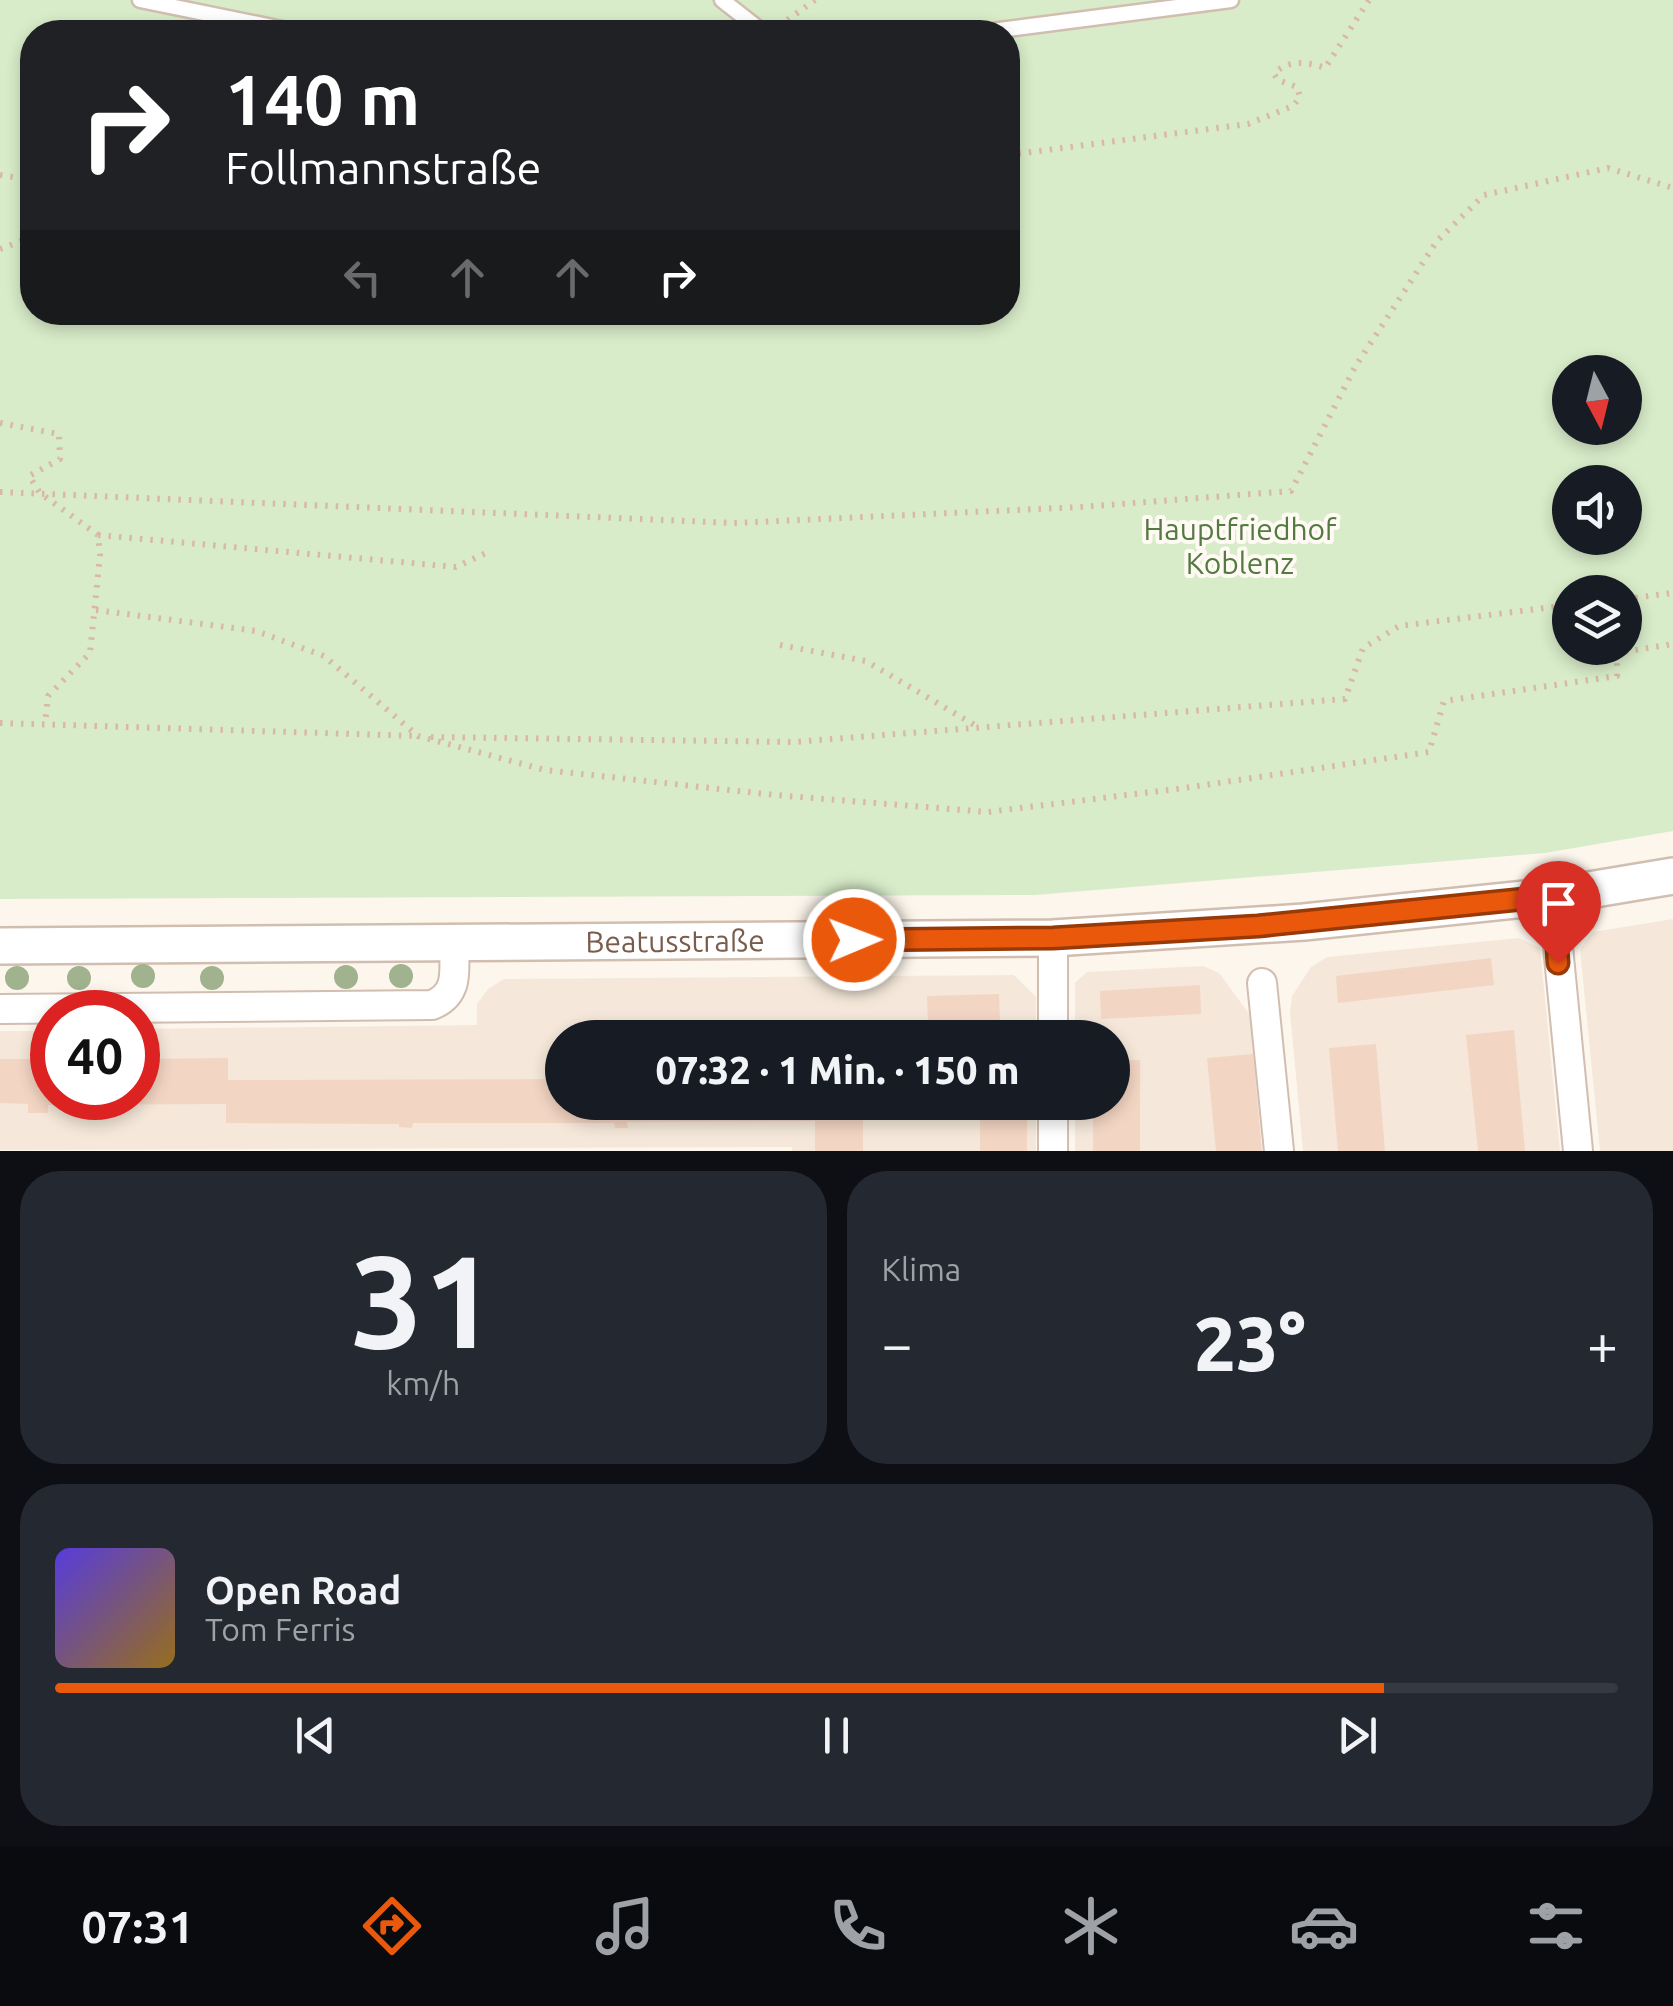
<!DOCTYPE html>
<html lang="de">
<meta charset="utf-8">
<style>
body{margin:0;font-family:Ubuntu,sans-serif;background:#242831;color:#f1f3f6;height:100vh;display:flex;flex-direction:column;font-size:38px;white-space:nowrap}
*{box-sizing:border-box;margin:0}
p{font-size:32px;color:#9ea1a6}
.icon{flex:none;width:55px;height:55px;fill:none;stroke:currentColor;stroke-width:2;stroke-linecap:round;stroke-linejoin:round}
.map{position:relative;height:1151px;overflow:hidden}
.side{display:flex;flex-direction:column;gap:20px;padding:20px;background:#0d0f14;flex:1}
.side>*{flex:none}
.top-card{position:absolute;left:20px;top:20px;width:1000px;height:305px;border-radius:40px;box-shadow:0 5px 15px #0003;background:#202124;color:#fff;overflow:hidden}
.needle{width:65px;rotate:173deg}
.buttons{position:absolute;left:1552px;top:355px;display:grid;gap:20px}
.buttons a{display:grid;place-items:center;width:90px;height:90px;border-radius:50%;background:#171b24;box-shadow:0 5px 15px #0003;font-size:50px}
.speed{position:absolute;left:30px;top:990px;display:flex;gap:20px;font-size:50px;font-weight:700;text-align:center}
.speed>*{display:grid;place-content:center;width:130px;height:130px;border-radius:50%;background:#171b24;box-shadow:0 5px 15px #0003;line-height:1}
.speed .limit{border:15px solid #d22;background:#fff;color:#111}
.pin{position:absolute;display:grid;place-items:center;width:85px;height:85px;color:#fff;margin:-102px -42px;border-radius:50% 50% 50% 0;rotate:-45deg;box-shadow:0 0 10px #0007}
.pin .icon{rotate:45deg}
.me{position:absolute;width:110px;margin:-55px;rotate:89deg;stroke-linejoin:round;filter:drop-shadow(0 0 8px #0008)}
.turn{display:flex;align-items:center;gap:35px;height:210px;padding:0 40px;font-size:45px}
.turn .icon{width:130px;height:130px;stroke-width:2.5}
.turn b{display:block;font-size:70px;line-height:85px}
.lanes{display:flex;align-items:center;height:95px;padding:0 40px;background:#0003;justify-content:center;gap:50px;direction:ltr}
.lanes .off{opacity:.35}
.big{font-size:75px;font-weight:800;line-height:1.1}
.side .widget{flex:1;display:flex;flex-direction:column;justify-content:center;gap:15px;min-width:0;padding:0 35px;border-radius:40px;background:#242831}
.side .dial{align-items:center;gap:0}
.dial b{font-size:130px;line-height:1}
.song{display:flex;align-items:center;gap:30px}
.cover{width:120px;height:120px;border-radius:15px;background:linear-gradient(135deg,hsl(250 70% 55%),hsl(40 70% 35%))}
.played{height:10px;border-radius:5px;background:linear-gradient(90deg,#ea580c 85%,#363941 85%)}
.keys{display:flex;justify-content:space-around;direction:ltr}
.heat{display:flex;justify-content:space-between;align-items:center;font-size:55px;direction:ltr}
.side .tiles{flex:1;display:grid;gap:20px;grid-template-columns:1fr 1fr}
.widget:last-child{grid-column:span 2}
.trip{position:absolute;left:545px;top:1020px;width:585px;height:100px;border-radius:50px;background:#171b24;box-shadow:0 5px 15px #0003;font-weight:800;line-height:100px;text-align:center}
.tab-bar{display:flex;height:160px;justify-content:space-around;align-items:center;background:#090b0e;color:#9ea1a6}
.tab-bar .icon{width:70px;height:70px}
.tab-bar .on{color:#ea580c}
.tab-bar b{font-size:45px;color:#f1f3f6}
.map>svg:first-child{display:block}
</style>
<div class="map">
<svg width="1673" height="1151" viewBox="0 0 1673 1151">
<rect width="100%" height="100%" fill="#fdf6ec"/>
<g fill="#f5e8da">
<path d="M1673,919V1151H1600L1580,949L1593,932Z"/>
<path d="M1519,938L1540,948L1560,1151H1303L1290,1012L1292,996L1311,967L1327,957Z"/>
<path d="M1203,966L1219,973L1250,1015L1262,1151H1075V1103L1112,1102V1038L1075,1037V983L1087,972Z"/>
<path d="M1014,975L1036,997V1037L562,1038V1102L1036,1103V1151H792V1147L0,1150V1031H52V1098H138V1029L477,1025V1004L488,989L504,979Z"/>
</g>
<path fill="#d8ecc9" fill-rule="evenodd" d="M0,0H1673V831L1545,853L1035,895L0,899ZM32,32H1008V312H32ZM1570,372H1625V428H1570ZM1570,482H1625V538H1570ZM1570,592H1625V648H1570Z"/>
<g fill="#f3d5c3">
<path d="M1491,958L1494,985L1338,1003L1336,976Z"/>
<path d="M1200,985L1201,1014L1101,1019L1100,991Z"/>
<path d="M999,994L1000,1021L928,1023L927,996Z"/>
<path d="M1514,1030L1525,1151H1478L1466,1035Z"/>
<path d="M1376,1044L1385,1151H1338L1329,1048Z"/>
<path d="M1253,1054L1262,1151H1216L1207,1058Z"/>
<path d="M228,1058V1080L562,1079V1102H843V1120H863V1151H815V1121L627,1122L628,1128H615L614,1123H413L412,1128L399,1127V1124L226,1123V1104L48,1105V1113H28V1104L0,1103V1059H52V1098H138V1059Z"/>
<path d="M1140,1060V1151H1093V1102H1112V1061Z"/>
<rect x="980" y="1102" width="47" height="49"/>
</g>
<g fill="none" stroke-linecap="round" stroke-linejoin="round">
<defs>
<g id="service">
<path d="M140,0L297,32"/>
<path d="M722,0L763,32"/>
<path d="M984,32L1231,0"/>
</g>
<g id="minor">
<path d="M1553,896L1578,1151"/>
<path d="M1053,938V1038"/>
<path d="M1262,983L1279,1151"/>
<path d="M0,1009L432,1005C460,994 454,969 454,943"/>
<path d="M1053,1102V1151"/>
</g>
<g id="tertiary">
<path id="s1" d="M0,946L1053,938L1304,922L1553,896L1673,876"/>
</g>
</defs>
<use href="#service" stroke="#d1beb0" stroke-width="19"/>
<use href="#minor" stroke="#d1beb0" stroke-width="32"/>
<use href="#tertiary" stroke="#d1beb0" stroke-width="40"/>
<g stroke="#d9b8a5" stroke-width="6" stroke-dasharray="2.5 8" stroke-linecap="butt">
<path d="M779,26L815,0"/>
<path d="M1008,155L1248,124L1293,106L1300,97L1297,87L1278,80L1274,74C1288,59 1308,62 1325,68L1369,0"/>
<path d="M0,175L32,180"/>
<path d="M0,249L32,237"/>
<path d="M0,423L59,434L60,459L29,476L40,493L98,535L100,555L90,653L48,696L45,724"/>
<path d="M0,492L734,523L1081,507L1291,491L1355,367L1437,241L1484,195L1608,168L1670,187L1673,190"/>
<path d="M98,535L456,567L488,552"/>
<path d="M1625,599L1673,593"/>
<path d="M96,610L256,631L324,656L418,736L545,770L775,795L988,812L1184,788L1429,752L1444,701L1617,676V653L1673,644"/>
<path d="M780,645L866,661L978,727"/>
<path d="M0,723L419,736"/>
<path d="M431,737L794,742L1345,699L1363,648L1399,626L1570,605"/>
</g>
<use href="#service" stroke="#fff" stroke-width="14"/>
<use href="#minor" stroke="#fff" stroke-width="28"/>
<use href="#tertiary" stroke="#fff" stroke-width="35"/>
</g>
<g fill="#a0b28e">
<circle cx="143" cy="976" r="12"/>
<circle cx="401" cy="976" r="12"/>
<circle cx="346" cy="977" r="12"/>
<circle cx="17" cy="978" r="12"/>
<circle cx="79" cy="978" r="12"/>
<circle cx="212" cy="978" r="12"/>
</g>
<g fill="none" stroke-linecap="round" stroke-linejoin="round">
<defs>
<path id="route" d="M854,940L1053,938L1258,926L1553,896L1558,963"/>
</defs>
<use href="#route" stroke="#983908" stroke-width="25"/>
<use href="#route" stroke="#ea580c" stroke-width="18"/>
</g>
<g text-anchor="middle" dominant-baseline="central" stroke-width="8" stroke-linejoin="round" paint-order="stroke">
<g font-size="30" fill="#537a41" stroke="#fffaf3">
<text x="1240" y="529">Hauptfriedhof<tspan x="1240" dy="34">Koblenz</tspan></text>
</g>
<g font-size="30" fill="#7a5c4d" stroke="#fffaf3">
<text stroke="none"><textPath href="#s1" startOffset="675">Beatusstraße</textPath></text>
</g>
</g>
</svg>
<div class="buttons">
<a><svg class="needle" viewBox="-14 -14 28 28"><path d="M0-13l5 13h-10z" fill="#e53935"/><path d="M0 13l5-13h-10z" fill="#9ea1a6"/></svg></a>
<a><svg class="icon" aria-label="sound" viewBox="0 0 24 24"><path d="M4 9h4l5-4v14l-5-4H4zM17 9q2 3 0 6"/></svg></a>
<a><svg class="icon" aria-label="layers" viewBox="0 0 24 24"><path d="M12 4l9 5-9 5-9-5zM3 14l9 5 9-5"/></svg></a>
</div>
<div class="speed"><div class="limit">40</div></div>
<div class="pin" style="left:1558px;top:963px;background:#d93025"><svg class="icon" aria-label="arrive" viewBox="0 0 24 24"><path d="M6 21V4h12l-3 4 3 4H6"/></svg></div>
<svg class="me" style="left:854px;top:940px" viewBox="-20 -20 40 40"><circle r="17" fill="#ea580c" stroke="#fff" stroke-width="3"/><path d="M0-11L8 9 0 5-8 9z" fill="#fff"/></svg>
<div class="trip">07:32 · 1 Min. · 150 m</div>
<div class="top-card">
<div class="turn"><svg class="icon" aria-label="right" viewBox="0 0 24 24"><path d="M7 20v-9h11M14 6l5 5-5 5"/></svg><div><b>140 m</b>Follmannstraße</div></div>
<div class="lanes"><svg class="icon off" aria-label="left" viewBox="0 0 24 24"><path d="M17 20v-9H6M10 6l-5 5 5 5"/></svg><svg class="icon off" aria-label="ahead" viewBox="0 0 24 24"><path d="M12 20V5M6 11l6-6 6 6"/></svg><svg class="icon off" aria-label="ahead" viewBox="0 0 24 24"><path d="M12 20V5M6 11l6-6 6 6"/></svg><svg class="icon" aria-label="right" viewBox="0 0 24 24"><path d="M7 20v-9h11M14 6l5 5-5 5"/></svg></div>
</div>
</div>
<section class="side">
<div class="tiles">
<div class="widget dial"><b>31</b><p>km/h</p></div>
<div class="widget"><p>Klima</p>
<div class="heat"><a>−</a><b class="big">23°</b><a>+</a></div>
</div>
<div class="widget">
<div class="song"><i class="cover"></i><div><b>Open Road</b><p>Tom Ferris</p></div></div>
<div class="played"></div>
<div class="keys"><svg class="icon" aria-label="previous" viewBox="0 0 24 24"><path d="M18 5L8 12l10 7zM5 5v14"/></svg><svg class="icon" aria-label="pause" viewBox="0 0 24 24"><path d="M8 5v14M16 5v14"/></svg><svg class="icon" aria-label="next" viewBox="0 0 24 24"><path d="M6 5l10 7-10 7zM19 5v14"/></svg></div>
</div>
</div>
</section>
<nav class="tab-bar">
<b>07:31</b>
<svg class="icon on" aria-label="directions" viewBox="0 0 24 24"><path d="M12 3l9 9-9 9-9-9zM9 14v-3h6M13 9l2 2-2 2"/></svg>
<svg class="icon" aria-label="music" viewBox="0 0 24 24"><path d="M9 18V5l10-2v13"/><circle cx="6" cy="18" r="3"/><circle cx="16" cy="16" r="3"/></svg>
<svg class="icon" aria-label="phone" viewBox="0 0 24 24"><path d="M5 4h4l2 5-3 2q2 4 5 5l2-3 5 2v4C11 20 4 13 5 4z"/></svg>
<svg class="icon" aria-label="climate" viewBox="0 0 24 24"><path d="M12 3v18M4 7l16 10M4 17L20 7"/></svg>
<svg class="icon" aria-label="car" viewBox="0 0 24 24"><path d="M5 17H2v-5l4-1 3-4h7l3 4 3 1v5h-3M9 17h6M6 11h13"/><circle cx="7" cy="17" r="2"/><circle cx="17" cy="17" r="2"/></svg>
<svg class="icon" aria-label="filters" viewBox="0 0 24 24"><path d="M4 7h16M4 17h16"/><circle cx="9" cy="7" r="2"/><circle cx="15" cy="17" r="2"/></svg>
</nav>
